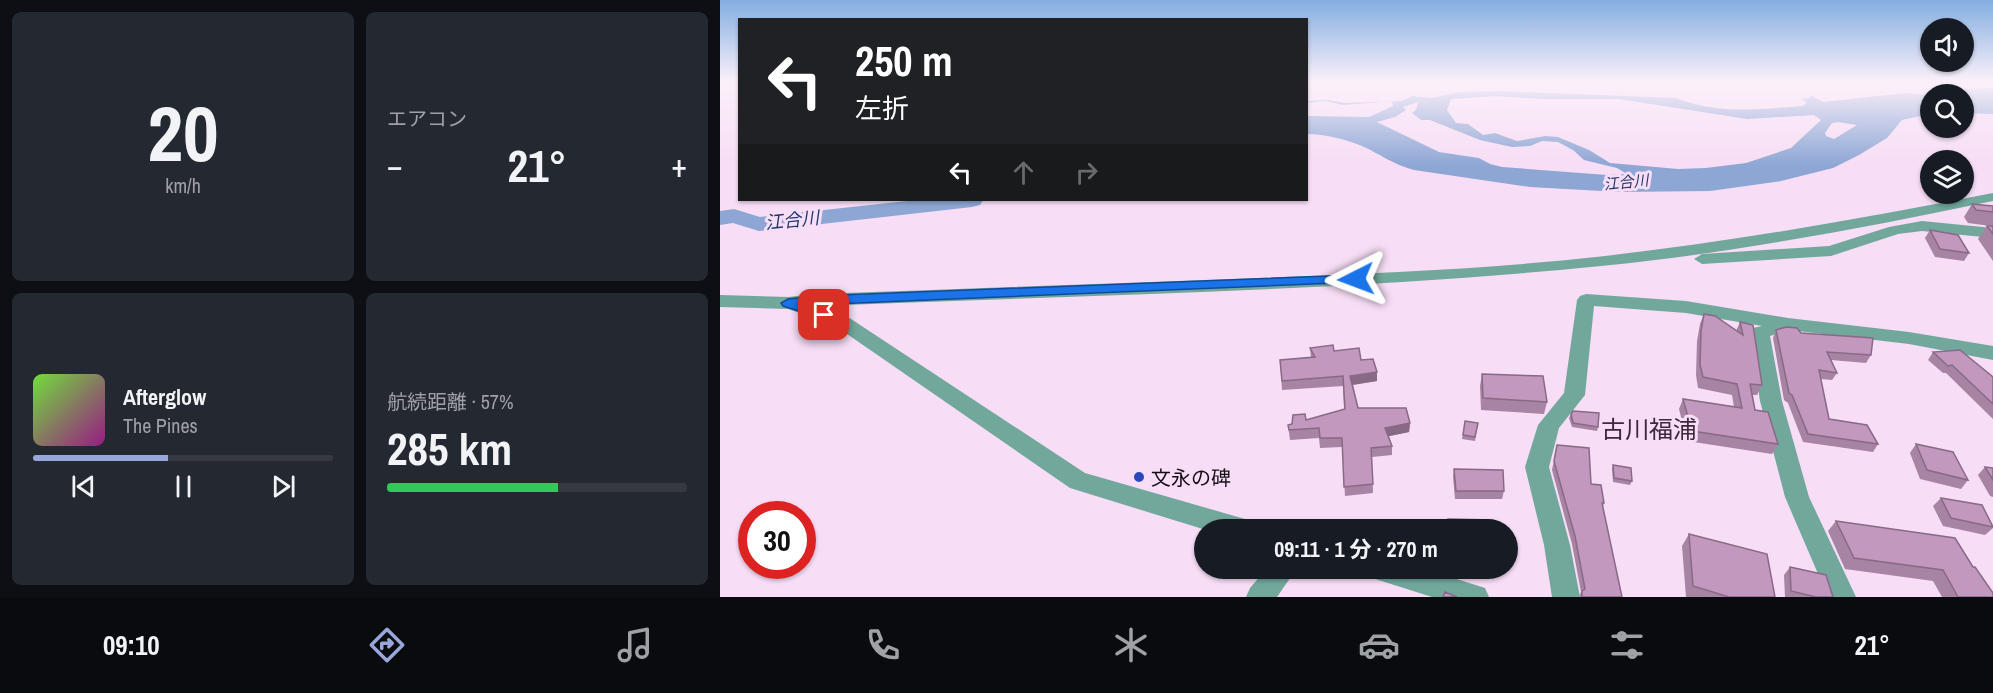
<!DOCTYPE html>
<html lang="ja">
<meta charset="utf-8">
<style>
body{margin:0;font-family:"Archivo Narrow","Noto Sans JP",sans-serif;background:#242831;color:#f1f3f6;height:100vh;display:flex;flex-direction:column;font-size:22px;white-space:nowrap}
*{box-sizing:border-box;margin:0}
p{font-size:20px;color:#9ea1a6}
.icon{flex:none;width:33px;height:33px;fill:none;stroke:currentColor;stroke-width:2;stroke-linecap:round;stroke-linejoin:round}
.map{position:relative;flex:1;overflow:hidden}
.sheet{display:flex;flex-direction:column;gap:12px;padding:12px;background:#0d0f14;width:720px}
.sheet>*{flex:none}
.guide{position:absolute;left:18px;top:18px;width:570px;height:183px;border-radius:0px;box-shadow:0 2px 4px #0004;background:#202124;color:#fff;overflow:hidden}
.controls{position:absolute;left:1200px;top:18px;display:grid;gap:12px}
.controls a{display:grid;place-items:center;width:54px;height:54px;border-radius:50%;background:#171b24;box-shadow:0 2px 4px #0004;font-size:30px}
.speed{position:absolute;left:18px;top:501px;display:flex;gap:12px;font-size:30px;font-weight:700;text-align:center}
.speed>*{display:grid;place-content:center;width:78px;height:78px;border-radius:50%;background:#171b24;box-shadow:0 2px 4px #0004;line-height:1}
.speed .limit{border:9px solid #d22;background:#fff;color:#111}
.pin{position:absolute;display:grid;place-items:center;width:51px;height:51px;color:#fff;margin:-26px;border-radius:12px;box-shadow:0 3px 9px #0006}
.me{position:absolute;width:66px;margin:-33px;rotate:267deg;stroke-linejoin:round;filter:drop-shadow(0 0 4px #0008)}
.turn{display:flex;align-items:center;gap:21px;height:126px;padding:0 18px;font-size:27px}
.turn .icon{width:78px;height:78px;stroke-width:2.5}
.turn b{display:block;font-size:42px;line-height:51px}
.lanes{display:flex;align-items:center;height:57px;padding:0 18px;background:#0003;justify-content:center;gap:30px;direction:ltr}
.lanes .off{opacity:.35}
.big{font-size:45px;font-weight:700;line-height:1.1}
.sheet .widget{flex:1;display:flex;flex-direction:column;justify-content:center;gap:9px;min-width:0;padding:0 21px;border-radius:9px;background:#242831}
.sheet .dial{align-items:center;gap:0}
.dial b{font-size:78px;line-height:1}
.song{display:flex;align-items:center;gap:18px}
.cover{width:72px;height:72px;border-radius:9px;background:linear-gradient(135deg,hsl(100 70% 55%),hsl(310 70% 35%))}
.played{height:6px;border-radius:3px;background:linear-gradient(90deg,#98a6da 45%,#363941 45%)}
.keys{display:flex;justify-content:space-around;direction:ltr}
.heat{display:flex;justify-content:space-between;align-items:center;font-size:33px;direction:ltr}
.charge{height:9px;border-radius:4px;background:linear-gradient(90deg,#34c759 57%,#363941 0)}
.sheet .tiles{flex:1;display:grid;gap:12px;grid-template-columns:repeat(2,1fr)}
.trip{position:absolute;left:474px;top:519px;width:324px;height:60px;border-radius:30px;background:#171b24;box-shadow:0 2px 4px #0004;font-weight:700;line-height:60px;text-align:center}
.menu{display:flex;height:96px;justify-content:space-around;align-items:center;background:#090b0e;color:#9ea1a6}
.menu .icon{width:42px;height:42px}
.menu .current{color:#98a6da}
.menu b{font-size:27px;color:#f1f3f6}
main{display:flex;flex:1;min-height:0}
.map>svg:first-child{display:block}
</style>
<main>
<section class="sheet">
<div class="tiles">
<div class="widget dial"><b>20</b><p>km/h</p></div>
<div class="widget"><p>エアコン</p>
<div class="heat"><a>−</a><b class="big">21°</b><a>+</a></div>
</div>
<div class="widget">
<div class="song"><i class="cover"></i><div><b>Afterglow</b><p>The Pines</p></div></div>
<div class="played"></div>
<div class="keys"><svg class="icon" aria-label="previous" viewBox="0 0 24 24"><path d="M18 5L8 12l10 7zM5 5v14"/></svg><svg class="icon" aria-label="pause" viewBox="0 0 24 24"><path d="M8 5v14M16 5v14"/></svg><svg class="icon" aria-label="next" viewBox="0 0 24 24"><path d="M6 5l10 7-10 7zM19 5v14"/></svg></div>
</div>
<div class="widget"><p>航続距離 · 57%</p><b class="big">285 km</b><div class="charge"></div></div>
</div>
</section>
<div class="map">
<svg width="1273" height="597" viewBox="0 0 1273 597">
<rect width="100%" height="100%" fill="#f7ddf5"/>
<g fill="#8da6d4" fill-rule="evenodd">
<path d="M1273,88V114L1244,113L1243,89Z"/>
<path d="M781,91L956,98C999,115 1037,109 1083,106L1087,102L1081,99L1090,98V95L1103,102L1185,93L1210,95V114L1182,120L1167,138L1139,155L1113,168L1061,181L990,191L899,192L810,187L694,170C674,165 660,154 642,146C625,139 605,134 587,134V116L649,117L673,106L672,101L624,105L605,101L587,103V101L607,100L625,103L682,101L692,96L711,98L739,92ZM775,96L823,99H899L1027,119L1094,115L1101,120L1071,148L1026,163L986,168L958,169L890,163L869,150L838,137L825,136L797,141L775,133L763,135L748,124L736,123L727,110L731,99ZM698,102L696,110L692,113L701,120H710L760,140L792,147L810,146L822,141L838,142L853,150L864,160L897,168L907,174L887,175L782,167L770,164L759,158L719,152L657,122L675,117L686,110L683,107ZM1118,122L1137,125L1114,139L1106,136L1105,133L1112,123Z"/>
</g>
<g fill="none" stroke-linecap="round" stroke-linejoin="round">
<path fill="#8da6d4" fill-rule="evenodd" d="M196,200H263L260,205L252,207L39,231L13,223L0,225V211L14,209L40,217Z"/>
<g fill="#72a89b" fill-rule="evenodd">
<path d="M1273,193V201C1143,228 1013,253 881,266C621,292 359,295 99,306L128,317L365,473L525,519L534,522L537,530H486L350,488L114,325L68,309L0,307V295L68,297L95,294C234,289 373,284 511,279C636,274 761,270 885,256C1016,241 1145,218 1273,193Z"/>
<path d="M1202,221L1273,228V238L1202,231L1178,234L1111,256L982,264L974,259L982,254L1109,246L1169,227Z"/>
<path d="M866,294L966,301L1068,318L1189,332L1273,346V360L1189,344L1069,330L1050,336L1062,401L1089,497L1136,597H1108L1065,497L1040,401L1030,333L1033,328L1042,326L966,313L874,306L865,395L839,428L829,467L850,545L860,597H832L824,545L805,467L818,425L844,393L857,300L860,296Z"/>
<path d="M547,568H577L557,597H526L530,588Z"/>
<path d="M645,568H702L765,588L769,597H712L649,577Z"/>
</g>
</g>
<g fill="#a783a4">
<path d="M1252,204L1273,206V261L1258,239L1267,226H1271L1248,223L1244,217Z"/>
<path d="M1210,230L1249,253L1244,261L1215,257L1205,238Z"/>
<path d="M984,314L1016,331L1020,322L1042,385L1037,395H1032L1035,410L1058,444L1052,454L967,441L959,409L963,399L1014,407L1012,395L978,388L976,375L977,341L980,324Z"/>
<path d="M1056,330L1081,333L1151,355L1146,363L1111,360L1117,373L1112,380L1101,379L1109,419L1158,444L1153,452L1083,442L1068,403L1064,400L1053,338Z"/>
<path d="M590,348L614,351L641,360L657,381L633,385L638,408L690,423L689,432L669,436L672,446V455L652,457L653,493L625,496L622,447L600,448L599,438L570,440L568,425L624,409L623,386L562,390L560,360L591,357Z"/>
<path d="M1213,352L1273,377V419L1226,373H1223L1208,360Z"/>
<path d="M762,374L827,402L824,414L761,410L760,386Z"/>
<path d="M851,414L878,427L877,431L852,427L849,418Z"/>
<path d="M745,421L758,423L755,441L742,439Z"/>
<path d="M1196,444L1248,480L1241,489L1200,479L1190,453Z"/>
<path d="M837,445L871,484L884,503L883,507L902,597H859L861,592L852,544L832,470Z"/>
<path d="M893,465L912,481L910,485L893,482L892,469Z"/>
<path d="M1265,467L1273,468V497L1270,496L1258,475Z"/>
<path d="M734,469L784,491L782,499H735L733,477Z"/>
<path d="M1221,498L1273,526V528L1265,535L1223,526L1213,506Z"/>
<path d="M1116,521L1253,567L1273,597H1222L1213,581L1125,569L1108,531Z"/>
<path d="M969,534L1055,597H966L962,546Z"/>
<path d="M1070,567L1113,597H1065L1064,575Z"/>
</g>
<g fill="#886a86">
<path d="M657,372V381L631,385L630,376Z"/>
<path d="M690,423L689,432L665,437V428Z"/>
</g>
<g fill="#c298bf" stroke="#886a86" stroke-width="1.5">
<path d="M1252,204L1273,206V212L1256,210Z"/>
<path d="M1267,226H1273V234Z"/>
<path d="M1210,230L1238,235L1249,253L1220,249Z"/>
<path d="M984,314L995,316L1023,335L1020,322L1033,325L1042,385L1030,384L1035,410L1048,412L1058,444L972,431L963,399L1022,408L1017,384L983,377L980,365L981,331Z"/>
<path d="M1066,327L1077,328L1081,333L1153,338L1151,355L1107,352L1117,373L1099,370L1109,419L1147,425L1158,444L1088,434L1072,395L1069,393L1056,330Z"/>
<path d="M613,345L614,351L639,348L641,360L653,359L657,372L630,376L638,408H686L690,423L665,428L672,446L651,448L653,484L624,487L622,438H600L599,428L569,430L568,425L572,424L573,415L585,414L586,420L625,409L623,376L562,381L560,360L595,357L590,348Z"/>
<path d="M1240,350L1273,377V404L1232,365L1228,366L1213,352Z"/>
<path d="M762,374L823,376L827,402L763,398Z"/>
<path d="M853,411L879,413L878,427L853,423L851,414Z"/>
<path d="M745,421L758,423L755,437L743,435Z"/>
<path d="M1196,444L1233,452L1248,480L1207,470Z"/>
<path d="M837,445L869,448L871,484L881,485L884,503H882L902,597H862V591L865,589L855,536L834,461Z"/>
<path d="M893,465L911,468L912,481L894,478Z"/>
<path d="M1265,467L1273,468V480Z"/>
<path d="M734,469L783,470L784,491H736Z"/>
<path d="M1221,498L1262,505L1273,527L1231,518Z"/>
<path d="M728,519L772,520L774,530H728Z"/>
<path d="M1116,521L1235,538L1253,567H1255L1273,593V597H1238L1223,570L1134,558Z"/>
<path d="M969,534L1047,554L1055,597H1009L973,586Z"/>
<path d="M1070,567L1106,575L1113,597H1096L1071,591Z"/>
<path d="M725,592L737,597H723Z"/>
</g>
<linearGradient id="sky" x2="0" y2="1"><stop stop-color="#83aee0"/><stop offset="0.49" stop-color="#fbf0fa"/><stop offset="1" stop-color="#fbf0fa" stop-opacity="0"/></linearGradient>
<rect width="1273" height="166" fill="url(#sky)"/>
<path fill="#1a73e8" stroke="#114b97" stroke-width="1.5" d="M636,275L640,276L642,279L640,282L89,305L109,311L111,315L109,318L104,319L63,306L61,303L68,299L95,296Z"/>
<circle fill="#2b48b8" stroke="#f7ddf5" stroke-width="2" cx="419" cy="477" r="6"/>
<g text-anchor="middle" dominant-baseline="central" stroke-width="6" stroke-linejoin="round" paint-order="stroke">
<g font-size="15" font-style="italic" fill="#1d3870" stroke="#f7ddf5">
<text transform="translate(906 182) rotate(-6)">江合川</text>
</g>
<g font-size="18" font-style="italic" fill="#1d3870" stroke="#f7ddf5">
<text transform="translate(72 220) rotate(-6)">江合川</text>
</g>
<g font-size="20" fill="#150d15" stroke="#f7ddf5" text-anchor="start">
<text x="431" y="477">文永の碑</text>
</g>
<g font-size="24" fill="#3d293c" stroke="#f7ddf5">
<text x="929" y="429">古川福浦</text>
</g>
</g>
</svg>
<div class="controls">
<a><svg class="icon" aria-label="sound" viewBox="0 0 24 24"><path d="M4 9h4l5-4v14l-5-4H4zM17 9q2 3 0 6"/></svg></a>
<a><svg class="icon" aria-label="search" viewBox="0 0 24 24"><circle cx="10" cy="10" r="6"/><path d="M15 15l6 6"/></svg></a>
<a><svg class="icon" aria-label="layers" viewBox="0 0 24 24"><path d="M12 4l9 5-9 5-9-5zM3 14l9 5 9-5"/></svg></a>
</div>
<div class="speed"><div class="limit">30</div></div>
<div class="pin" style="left:104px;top:315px;background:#d93025"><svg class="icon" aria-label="arrive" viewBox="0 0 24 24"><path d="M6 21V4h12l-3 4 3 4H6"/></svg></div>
<svg class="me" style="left:636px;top:279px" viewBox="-20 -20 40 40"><path d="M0-17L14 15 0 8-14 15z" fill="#1a73e8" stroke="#fff" stroke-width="4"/></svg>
<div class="trip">09:11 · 1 分 · 270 m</div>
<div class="guide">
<div class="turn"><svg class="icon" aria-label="left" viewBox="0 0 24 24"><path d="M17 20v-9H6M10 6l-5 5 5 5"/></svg><div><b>250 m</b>左折</div></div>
<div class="lanes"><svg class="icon" aria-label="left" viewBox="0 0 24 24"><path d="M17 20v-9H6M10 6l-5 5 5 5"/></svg><svg class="icon off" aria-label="ahead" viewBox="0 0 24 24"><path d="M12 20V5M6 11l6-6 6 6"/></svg><svg class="icon off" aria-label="right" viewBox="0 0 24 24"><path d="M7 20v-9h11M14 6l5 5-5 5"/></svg></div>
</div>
</div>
</main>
<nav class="menu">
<b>09:10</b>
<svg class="icon current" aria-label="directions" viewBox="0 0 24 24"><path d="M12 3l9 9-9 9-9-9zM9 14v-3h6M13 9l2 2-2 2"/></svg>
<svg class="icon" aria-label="music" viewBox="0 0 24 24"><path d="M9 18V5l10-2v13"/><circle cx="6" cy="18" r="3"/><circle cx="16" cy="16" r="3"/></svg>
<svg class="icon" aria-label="phone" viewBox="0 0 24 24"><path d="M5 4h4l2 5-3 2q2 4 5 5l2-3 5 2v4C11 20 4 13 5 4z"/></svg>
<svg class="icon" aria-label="climate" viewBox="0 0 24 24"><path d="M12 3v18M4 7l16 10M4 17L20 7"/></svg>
<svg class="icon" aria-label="car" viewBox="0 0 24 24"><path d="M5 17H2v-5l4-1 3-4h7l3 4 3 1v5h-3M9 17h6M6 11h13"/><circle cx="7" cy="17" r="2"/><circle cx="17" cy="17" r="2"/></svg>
<svg class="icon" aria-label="filters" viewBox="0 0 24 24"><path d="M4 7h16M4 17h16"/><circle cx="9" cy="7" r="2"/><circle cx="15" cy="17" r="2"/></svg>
<b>21°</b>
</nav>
